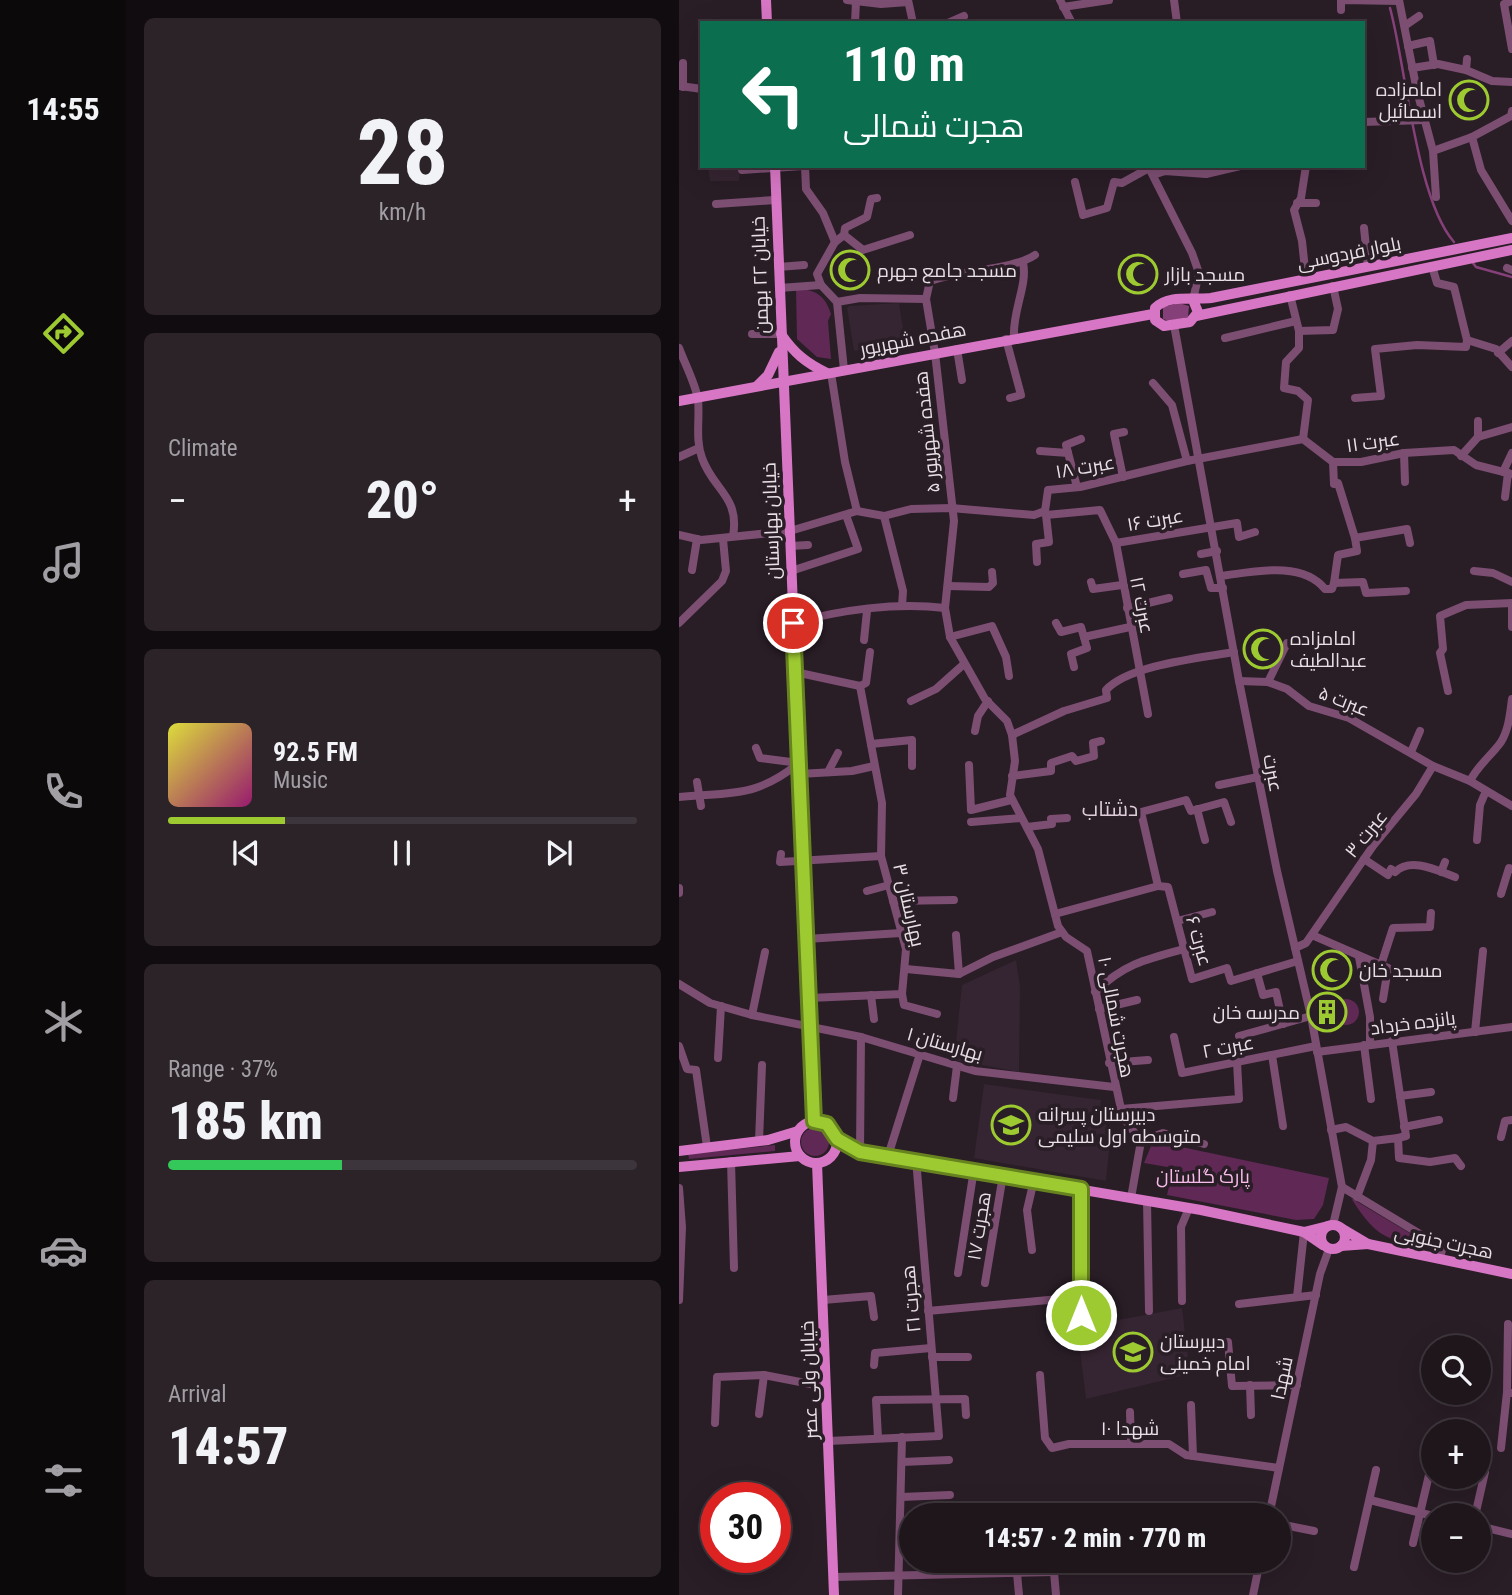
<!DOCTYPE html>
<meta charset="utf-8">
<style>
body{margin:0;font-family:"Roboto Condensed",Cairo,sans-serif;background:#2c2329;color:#f1f3f6;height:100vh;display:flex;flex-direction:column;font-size:26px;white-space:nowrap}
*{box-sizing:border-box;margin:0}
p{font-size:23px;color:#a19fa3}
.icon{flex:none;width:38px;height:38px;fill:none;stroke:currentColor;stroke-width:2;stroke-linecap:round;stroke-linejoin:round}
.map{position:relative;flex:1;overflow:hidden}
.sheet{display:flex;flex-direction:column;gap:18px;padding:18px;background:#110c0f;width:553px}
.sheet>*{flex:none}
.hud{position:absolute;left:21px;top:21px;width:665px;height:147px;border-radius:0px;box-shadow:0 7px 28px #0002,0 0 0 2px #3c353b;background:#0b6e4f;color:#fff;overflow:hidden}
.fabs{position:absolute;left:742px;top:1335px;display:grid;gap:14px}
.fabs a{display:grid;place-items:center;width:70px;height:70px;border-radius:50%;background:#1f161c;box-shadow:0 7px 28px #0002,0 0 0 2px #3c353b;font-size:35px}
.speed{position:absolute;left:21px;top:1482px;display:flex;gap:14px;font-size:35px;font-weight:700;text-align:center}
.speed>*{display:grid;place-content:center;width:91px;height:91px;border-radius:50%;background:#1f161c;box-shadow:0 7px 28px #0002,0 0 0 2px #3c353b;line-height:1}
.speed .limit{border:10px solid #d22;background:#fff;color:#111}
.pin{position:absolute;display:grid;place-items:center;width:60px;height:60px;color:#fff;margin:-30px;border:4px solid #fff;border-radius:50%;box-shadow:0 2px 7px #0007}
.me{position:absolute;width:77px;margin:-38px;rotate:0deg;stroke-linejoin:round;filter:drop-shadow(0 0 5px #0008)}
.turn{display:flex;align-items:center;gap:24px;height:147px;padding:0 28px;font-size:32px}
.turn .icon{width:91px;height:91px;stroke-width:2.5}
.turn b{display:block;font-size:49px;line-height:60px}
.big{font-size:52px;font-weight:800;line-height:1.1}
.sheet .tile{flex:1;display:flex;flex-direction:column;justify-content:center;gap:10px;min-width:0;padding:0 24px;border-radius:10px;background:#2c2329}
.sheet .dial{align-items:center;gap:0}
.dial b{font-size:91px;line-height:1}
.song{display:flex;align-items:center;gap:21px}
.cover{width:84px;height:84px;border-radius:10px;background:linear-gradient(135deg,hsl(60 70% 55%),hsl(320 70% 35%))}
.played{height:7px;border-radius:4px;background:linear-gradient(90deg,#9dca30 25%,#3c353b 25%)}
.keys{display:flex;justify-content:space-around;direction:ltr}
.heat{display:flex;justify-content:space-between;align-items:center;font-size:38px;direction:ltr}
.charge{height:10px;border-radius:5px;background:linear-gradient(90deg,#34c759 37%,#3c353b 0)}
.trip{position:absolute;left:220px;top:1503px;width:392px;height:70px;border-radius:35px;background:#1f161c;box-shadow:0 7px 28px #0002,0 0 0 2px #3c353b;font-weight:800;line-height:70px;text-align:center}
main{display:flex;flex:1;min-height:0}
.dock{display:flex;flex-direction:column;width:126px;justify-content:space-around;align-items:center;background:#0c090b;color:#a19fa3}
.dock .icon{width:49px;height:49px}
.dock .active{color:#9dca30}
.dock b{font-size:32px;color:#f1f3f6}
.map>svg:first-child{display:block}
</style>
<main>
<nav class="dock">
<b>14:55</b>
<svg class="icon active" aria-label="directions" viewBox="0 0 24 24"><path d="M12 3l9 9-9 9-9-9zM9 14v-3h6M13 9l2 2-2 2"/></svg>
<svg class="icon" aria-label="music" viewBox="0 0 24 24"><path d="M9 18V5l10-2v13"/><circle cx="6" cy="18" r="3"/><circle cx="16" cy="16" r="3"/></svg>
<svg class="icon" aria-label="phone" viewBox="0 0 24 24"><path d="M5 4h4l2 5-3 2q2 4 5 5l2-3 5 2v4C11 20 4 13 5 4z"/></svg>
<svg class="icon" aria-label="climate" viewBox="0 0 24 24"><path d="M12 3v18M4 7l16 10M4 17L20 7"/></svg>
<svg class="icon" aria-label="car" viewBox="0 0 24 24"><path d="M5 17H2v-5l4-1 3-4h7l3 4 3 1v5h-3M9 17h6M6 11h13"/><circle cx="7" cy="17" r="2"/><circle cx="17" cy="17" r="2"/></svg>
<svg class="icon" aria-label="filters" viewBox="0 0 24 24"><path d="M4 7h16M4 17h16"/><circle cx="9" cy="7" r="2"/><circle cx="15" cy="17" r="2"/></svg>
</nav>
<section class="sheet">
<div class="tile dial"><b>28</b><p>km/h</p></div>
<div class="tile"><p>Climate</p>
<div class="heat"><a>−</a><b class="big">20°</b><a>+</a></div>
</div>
<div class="tile">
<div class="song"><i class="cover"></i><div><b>92.5 FM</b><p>Music</p></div></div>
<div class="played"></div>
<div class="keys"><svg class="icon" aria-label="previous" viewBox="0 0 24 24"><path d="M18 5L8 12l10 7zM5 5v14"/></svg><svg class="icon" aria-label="pause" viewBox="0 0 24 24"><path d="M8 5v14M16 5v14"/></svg><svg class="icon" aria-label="next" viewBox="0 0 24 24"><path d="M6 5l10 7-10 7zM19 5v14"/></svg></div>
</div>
<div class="tile"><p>Range · 37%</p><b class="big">185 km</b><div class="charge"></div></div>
<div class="tile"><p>Arrival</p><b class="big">14:57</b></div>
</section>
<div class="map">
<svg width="833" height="1595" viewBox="0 0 833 1595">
<rect width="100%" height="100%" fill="#291d26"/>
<g fill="#352431">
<path d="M29,166H61L60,181H31Z"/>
<path d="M220,303L226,341L175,351L168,308L170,306Z"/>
<path d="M337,960L341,986L340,1072L275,1060L283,985Z"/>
<path d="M305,1084L422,1100L420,1117L428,1126L431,1140L427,1181L295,1158Z"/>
<path d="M503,1308L511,1374L407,1399L397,1319L407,1318L406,1311L426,1309L428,1322Z"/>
</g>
<g fill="#5f2855">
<path d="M117,289C136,289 146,295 152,314L149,321L152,359L138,357L118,339Z"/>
<circle cx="667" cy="1012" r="13"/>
<circle cx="136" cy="1142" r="14"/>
<path d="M474,1141L650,1178L644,1205L635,1219L617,1220L488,1195L494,1168L465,1163Z"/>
<path d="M96,1145V1151L10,1159L9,1154Z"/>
<path d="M672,1198L757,1249C709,1239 700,1242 672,1198Z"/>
</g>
<path fill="#864079" d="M500,303L510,306L509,317L490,321L484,319V307Z"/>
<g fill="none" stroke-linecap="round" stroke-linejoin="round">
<g stroke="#864079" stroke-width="2.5">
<path d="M711,8C727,66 737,199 775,242"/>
<path d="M794,263L797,267L833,277"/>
</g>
<g stroke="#7c4e72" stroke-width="8">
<path d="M168,0L202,4L229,2"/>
<path d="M229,0L234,23"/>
<path d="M381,0L393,23"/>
<path d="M495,0L498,23"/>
<path d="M720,0L738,91L754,151L757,197"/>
<path d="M833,1L825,4L833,49"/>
<path d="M384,7L430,0"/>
<path d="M662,10V0L720,1"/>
<path d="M176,23L177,1"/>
<path d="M269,23L285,16"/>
<path d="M727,25L740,16"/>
<path d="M729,46L751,41L755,65"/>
<path d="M788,59L787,70L813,81L833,82"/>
<path d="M733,68L759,64L787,70"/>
<path d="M1,86L23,89"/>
<path d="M4,87V63"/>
<path d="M684,122L745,120"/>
<path d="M793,137L802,170L833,221"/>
<path d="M754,151L793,137L832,116L833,111"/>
<path d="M126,166L127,189L144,213L156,242"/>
<path d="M469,166L513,253L520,273L514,300"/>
<path d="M63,170L124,166"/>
<path d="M474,175L486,171L527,174L561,166"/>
<path d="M396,182L404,215L428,208L435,182L443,183L470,168"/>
<path d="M618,203H637"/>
<path d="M37,204L96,200"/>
<path d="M685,228L689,267"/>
<path d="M165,235L184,250L231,235"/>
<path d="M356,255C334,270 281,270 251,281L247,299L256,353L275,521L266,608L271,637L306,699L328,721L333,735L336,761L331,795L359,849L379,926L387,937L408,951L442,1109L445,1119L462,1141L452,1198"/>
<path d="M753,266L758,283L775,287L788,340L817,349L833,367"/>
<path d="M99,267L125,265"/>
<path d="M828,268L833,270"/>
<path d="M627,279L623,241L615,210L622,198L627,166"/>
<path d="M100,288L142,285"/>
<path d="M611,295L620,331V348L607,362L605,388L619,391L629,400L624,439"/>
<path d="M158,302L142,285L138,274L156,242L165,235L166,228L188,217L192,199L198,198"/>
<path d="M158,302L181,298L247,299"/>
<path d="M158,302L165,370"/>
<path d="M495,325L560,681L598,871L632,1016L663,1187L654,1225"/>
<path d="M620,331L654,330L659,309L654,286"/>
<path d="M73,334H101"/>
<path d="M335,338C333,311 349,285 344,263"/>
<path d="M546,338L617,321"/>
<path d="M327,339L342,395L331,398"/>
<path d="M0,348C6,364 16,383 19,399C21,419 16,439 23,458C34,490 61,496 54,536"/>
<path d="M278,349L283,380"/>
<path d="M819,353L833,341"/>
<path d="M152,373L166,462L178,511"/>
<path d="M474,383L493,405L508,461"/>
<path d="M676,398L702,396L696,349L738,345L787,347L788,340"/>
<path d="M799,437L833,427"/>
<path d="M361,451L389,453"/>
<path d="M725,453L726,482"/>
<path d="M782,456L799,437V421"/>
<path d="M0,457L20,448"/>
<path d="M654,462L655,484L659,483L676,538L728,529L731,543"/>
<path d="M824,472L833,453"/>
<path d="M444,477L435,434L445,432"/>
<path d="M398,487L387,445L402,439"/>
<path d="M826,497L829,473"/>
<path d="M366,511L367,515L421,510L437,543L558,523L560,537L576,532"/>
<path d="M205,516L224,591L223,606"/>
<path d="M0,535L22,540L111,531L178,511L205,516L232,509L272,508L355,515L366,511L369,490L401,487L508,461L624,439L654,462H682L725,453L775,450L797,465L833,474"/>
<path d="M676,538L678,551L659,555L655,583L684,582L687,593L727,591"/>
<path d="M437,543L469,714"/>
<path d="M111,546L129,545"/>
<path d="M522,554L538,551"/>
<path d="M358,562L357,544L370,542L367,515"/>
<path d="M13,570L18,539"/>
<path d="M112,571L179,549L167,515"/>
<path d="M795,571L814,573L833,582"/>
<path d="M504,574L527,570L532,588H544"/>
<path d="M542,576C574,572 623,560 646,589H653L655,583"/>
<path d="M412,582L414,589L443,585"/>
<path d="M269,586L310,587L314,583L313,572"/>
<path d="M833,605V627"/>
<path d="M448,608L490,598"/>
<path d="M0,623L43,581L47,571L44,539"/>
<path d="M114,623C161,610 217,602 266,608"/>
<path d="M377,623L382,632L402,627L408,648L392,654L395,667"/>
<path d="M271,637L313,626L327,657L330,676"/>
<path d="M405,637L451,627"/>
<path d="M185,640L188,611"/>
<path d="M116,672L181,686"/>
<path d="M560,681L589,682L608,689L630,706L670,718L754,766"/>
<path d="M589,682L608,643L650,644"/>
<path d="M181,686L187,683L191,652"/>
<path d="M769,691L761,653L764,649L761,616L787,605L833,603"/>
<path d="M232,701L257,689L285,664"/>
<path d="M296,731L299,716L309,701"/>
<path d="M333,735L385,711L428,698L427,690C450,665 521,658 555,652"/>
<path d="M192,744L233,740V766"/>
<path d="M77,748L81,758L120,763"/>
<path d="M732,752L741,731"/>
<path d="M290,765L292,810L332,800"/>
<path d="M149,772L159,753"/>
<path d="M120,774L173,771L195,766"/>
<path d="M333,776L372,771V763L393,756L397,761L415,756L414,743L422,741"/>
<path d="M791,781C799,765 812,756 822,742C830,729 831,713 833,699"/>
<path d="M18,782L22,806"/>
<path d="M540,785L579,777"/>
<path d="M0,797C52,792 77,798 120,763"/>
<path d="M518,809L526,840"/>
<path d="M292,822L342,818"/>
<path d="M348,827L373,824L372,819L388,818"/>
<path d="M798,840L801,805L807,791"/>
<path d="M102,854L101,862L202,856"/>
<path d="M685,859L709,875L712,869L716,872C732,857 757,870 776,877"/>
<path d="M762,872L766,862"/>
<path d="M479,886L489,887L513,979L548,968L552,981L619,961"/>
<path d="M0,888V893"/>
<path d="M188,891L210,885"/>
<path d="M822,894L830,868L833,869"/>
<path d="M214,901L275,900"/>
<path d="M376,914L479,886L462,812L507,800L512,811L545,802L552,822"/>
<path d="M498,921L533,912"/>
<path d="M277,935L280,974"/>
<path d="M633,935L702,965L714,928L751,927L752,913"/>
<path d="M127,939L222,933"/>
<path d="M616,948L627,943L694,846L737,794L754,766L791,781L833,806"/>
<path d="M680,957L691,1017V1044"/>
<path d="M702,965L709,968L704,999"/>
<path d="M227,969L280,974L314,957L383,932"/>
<path d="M578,973L584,995L597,992L604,1024"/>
<path d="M0,984L31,1003L73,1015L182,1037L296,1071L435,1087"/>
<path d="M416,992C445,964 467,959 505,949"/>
<path d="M223,994L225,1005L258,1014"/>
<path d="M192,995L195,1019"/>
<path d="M130,998L223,994L227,949L202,856L203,803L181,686"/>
<path d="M420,1009L458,1000"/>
<path d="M73,1015L86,952"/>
<path d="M796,1032L804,951"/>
<path d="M560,1036L632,1016"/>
<path d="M495,1037L503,1073L637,1046"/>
<path d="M713,1041L727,1136L719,1138"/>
<path d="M685,1045L692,1099"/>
<path d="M0,1046L8,1069L17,1070L28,1147"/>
<path d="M638,1052L833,1027"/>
<path d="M593,1055L604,1126"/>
<path d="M39,1058L42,1006"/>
<path d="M430,1063L469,1060"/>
<path d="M721,1096L752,1092"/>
<path d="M274,1098L278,1066"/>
<path d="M442,1109L560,1099L558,1062"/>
<path d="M725,1127L760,1120"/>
<path d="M652,1130L667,1127L694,1141L719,1138L720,1158L751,1162L776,1158L782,1166"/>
<path d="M822,1137L826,1121L833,1120"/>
<path d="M80,1141L83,1065"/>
<path d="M462,1141L484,1133L525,1144"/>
<path d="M181,1152L182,1037"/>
<path d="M209,1156L241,1054"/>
<path d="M52,1161L55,1268"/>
<path d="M663,1187L764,1248L760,1259"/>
<path d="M0,1188L3,1227L0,1300"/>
<path d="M678,1197L692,1160L694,1141"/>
<path d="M468,1201L470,1311"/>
<path d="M353,1250L348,1210L355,1180"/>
<path d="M279,1273L295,1169"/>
<path d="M306,1283L324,1175"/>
<path d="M618,1297L625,1232"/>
<path d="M144,1300L192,1296L195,1317"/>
<path d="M503,1301L502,1227L510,1208"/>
<path d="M560,1304L637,1295"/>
<path d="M249,1311L402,1297"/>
<path d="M402,1315V1189"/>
<path d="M829,1324L828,1392L833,1393"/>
<path d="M549,1342L553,1386L618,1385"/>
<path d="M253,1357H289"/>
<path d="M195,1365L196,1353L252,1348"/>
<path d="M361,1375L366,1438L373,1448L390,1444H490L507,1455L600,1468"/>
<path d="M571,1385L572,1415"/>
<path d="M512,1405L514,1456"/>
<path d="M451,1412L452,1443"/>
<path d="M80,1414L85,1375"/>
<path d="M36,1423L38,1377L85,1375L147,1387"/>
<path d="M199,1438L197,1400L286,1399L287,1415"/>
<path d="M149,1441L260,1436L237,1159"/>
<path d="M822,1448L828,1392"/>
<path d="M223,1462L270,1460"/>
<path d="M222,1497L271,1495"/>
<path d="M691,1500L754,1516"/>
<path d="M590,1516L641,1274L650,1249"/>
<path d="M796,1516L806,1472"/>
<path d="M600,1524L635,1531"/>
<path d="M800,1526L833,1534"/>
<path d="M221,1536L233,1535"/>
<path d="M734,1543L754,1458"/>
<path d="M333,1561L334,1573"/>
<path d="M374,1561L377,1595"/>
<path d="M675,1567L697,1470"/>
<path d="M783,1570L786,1561"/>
<path d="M338,1573L340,1595"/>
<path d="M155,1577L375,1572"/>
<path d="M219,1595L223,1437"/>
<path d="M574,1595L581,1561"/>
</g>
<g stroke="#d776c4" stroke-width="10">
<path d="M87,0L88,23"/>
<path d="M96,166L135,1121"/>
<path d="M514,300L519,312L511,322L485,326L476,320V308C490,294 514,300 532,298L833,238"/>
<path d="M517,316L833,250"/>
<path d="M102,334C115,353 127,363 148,373"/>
<path d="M78,386L89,375L100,352"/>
<path d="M0,401L474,314"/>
<circle cx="137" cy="1142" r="21"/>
<path d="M158,1139L181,1152L522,1210L625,1232"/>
<path d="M0,1151L89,1140L119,1131"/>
<path d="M138,1163L155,1595"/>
<path d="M0,1167L121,1156"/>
<circle cx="654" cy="1237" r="12"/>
<path d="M689,1244L833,1274"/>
<path d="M644,1245L625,1232L649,1226"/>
<path d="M662,1246L689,1244L662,1228"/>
</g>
</g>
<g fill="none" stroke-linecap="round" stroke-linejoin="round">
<defs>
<path id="route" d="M114,623L135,1121L148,1124L158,1139L181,1152L402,1189V1315"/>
</defs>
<use href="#route" stroke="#66831f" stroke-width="18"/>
<use href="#route" stroke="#9dca30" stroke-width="12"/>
</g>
<defs>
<symbol id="mosque-ring" viewBox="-11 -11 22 22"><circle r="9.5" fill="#291d26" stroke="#9dca30" stroke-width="1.5"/><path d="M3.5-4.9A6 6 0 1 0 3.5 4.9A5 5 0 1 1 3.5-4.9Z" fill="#9dca30"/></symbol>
<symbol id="building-ring" viewBox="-11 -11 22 22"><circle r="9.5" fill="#291d26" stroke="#9dca30" stroke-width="1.5"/><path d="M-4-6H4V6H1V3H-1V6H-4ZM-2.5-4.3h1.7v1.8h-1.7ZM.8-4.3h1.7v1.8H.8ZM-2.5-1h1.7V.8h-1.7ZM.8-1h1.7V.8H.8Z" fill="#9dca30"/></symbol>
<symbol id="school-ring" viewBox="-11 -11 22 22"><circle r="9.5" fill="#291d26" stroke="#9dca30" stroke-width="1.5"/><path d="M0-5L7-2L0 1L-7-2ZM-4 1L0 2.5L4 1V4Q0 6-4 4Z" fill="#9dca30"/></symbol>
</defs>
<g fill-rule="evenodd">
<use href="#mosque-ring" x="768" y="78" width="44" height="44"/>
<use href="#mosque-ring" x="149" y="248" width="44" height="44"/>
<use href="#mosque-ring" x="437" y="252" width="44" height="44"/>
<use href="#mosque-ring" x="562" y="627" width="44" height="44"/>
<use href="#mosque-ring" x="631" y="948" width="44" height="44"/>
<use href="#building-ring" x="626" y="990" width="44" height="44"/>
<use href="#school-ring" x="310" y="1103" width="44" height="44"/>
<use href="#school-ring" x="432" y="1330" width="44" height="44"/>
</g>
<g text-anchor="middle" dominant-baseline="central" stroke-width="7" stroke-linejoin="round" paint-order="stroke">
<g font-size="19" fill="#e8e0e6" stroke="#291d26" text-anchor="start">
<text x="763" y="89" text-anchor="end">امامزاده<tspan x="763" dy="22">اسمائیل</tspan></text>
<text x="198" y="270">مسجد جامع جهرم</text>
<text x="486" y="274">مسجد بازار</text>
<text x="611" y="638">امامزاده<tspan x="611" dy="22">عبدالطیف</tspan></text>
<text x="680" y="970">مسجد خان</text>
<text x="621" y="1012" text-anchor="end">مدرسه خان</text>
<text x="359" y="1114">دبیرستان پسرانه<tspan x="359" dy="22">متوسطه اول سلیمی</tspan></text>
<text x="481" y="1341">دبیرستان<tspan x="481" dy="22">امام خمینی</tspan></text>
</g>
<g font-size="19" fill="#e8e0e6" stroke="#291d26">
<text transform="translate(670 253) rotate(-11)">بلوار فردوسی</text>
<text transform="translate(81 275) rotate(-92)">خیابان ۲۲ بهمن</text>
<text transform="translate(234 339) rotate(-11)">هفده شهریور</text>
<text transform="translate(248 432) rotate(-96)">هفده شهریور ۵</text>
<text transform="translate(694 442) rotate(-8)">عبرت ۱۱</text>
<text transform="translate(406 467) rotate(-10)">عبرت ۱۸</text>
<text transform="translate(476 520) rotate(-10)">عبرت ۱۶</text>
<text transform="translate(92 521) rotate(-92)">خیابان بهارستان</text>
<text transform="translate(463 605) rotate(79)">عبرت ۱۲</text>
<text transform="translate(665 701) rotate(21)">عبرت ۵</text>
<text transform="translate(594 773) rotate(79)">عبرت</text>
<text transform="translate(687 834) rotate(-51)">عبرت ۳</text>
<text transform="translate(230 905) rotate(77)">بهارستان ۳</text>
<text transform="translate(520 941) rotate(74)">عبرت ۶</text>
<text transform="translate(437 1017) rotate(79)">هجرت شمالی ۱۰</text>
<text transform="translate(734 1023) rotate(-7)">پانزده خرداد</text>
<text transform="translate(266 1044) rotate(16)">بهارستان ۱</text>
<text transform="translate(549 1047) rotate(-11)">عبرت ۲</text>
<text transform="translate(300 1226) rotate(-81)">هجرت ۱۷</text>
<text transform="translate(765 1242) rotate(12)">هجرت جنوبی</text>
<text transform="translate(232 1299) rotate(-95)">هجرت ۲۱</text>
<text transform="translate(603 1378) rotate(-78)">شهدا</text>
<text transform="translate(130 1380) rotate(-92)">خیابان ولی عصر</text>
<text x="451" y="1428">شهدا ۱۰</text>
</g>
<g font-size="19" fill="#f8bcea" stroke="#291d26">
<text x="524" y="1176">پارک گلستان</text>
</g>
<g font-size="21" fill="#decdd9" stroke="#291d26">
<text x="431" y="809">دشتاب</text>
</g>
</g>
</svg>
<div class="fabs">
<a><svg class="icon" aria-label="search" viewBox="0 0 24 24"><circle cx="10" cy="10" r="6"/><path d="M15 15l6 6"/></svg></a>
<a>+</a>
<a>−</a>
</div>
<div class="speed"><div class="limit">30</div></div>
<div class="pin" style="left:114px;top:623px;background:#d93025"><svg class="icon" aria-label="arrive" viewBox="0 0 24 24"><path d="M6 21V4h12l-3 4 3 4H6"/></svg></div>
<svg class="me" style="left:402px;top:1315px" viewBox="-20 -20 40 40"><circle r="17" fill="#9dca30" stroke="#fff" stroke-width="3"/><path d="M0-11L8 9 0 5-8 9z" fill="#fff"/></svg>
<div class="trip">14:57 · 2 min · 770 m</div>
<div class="hud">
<div class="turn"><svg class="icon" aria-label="left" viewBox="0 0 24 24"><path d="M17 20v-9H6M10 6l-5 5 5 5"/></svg><div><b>110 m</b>هجرت شمالی</div></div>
</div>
</div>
</main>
